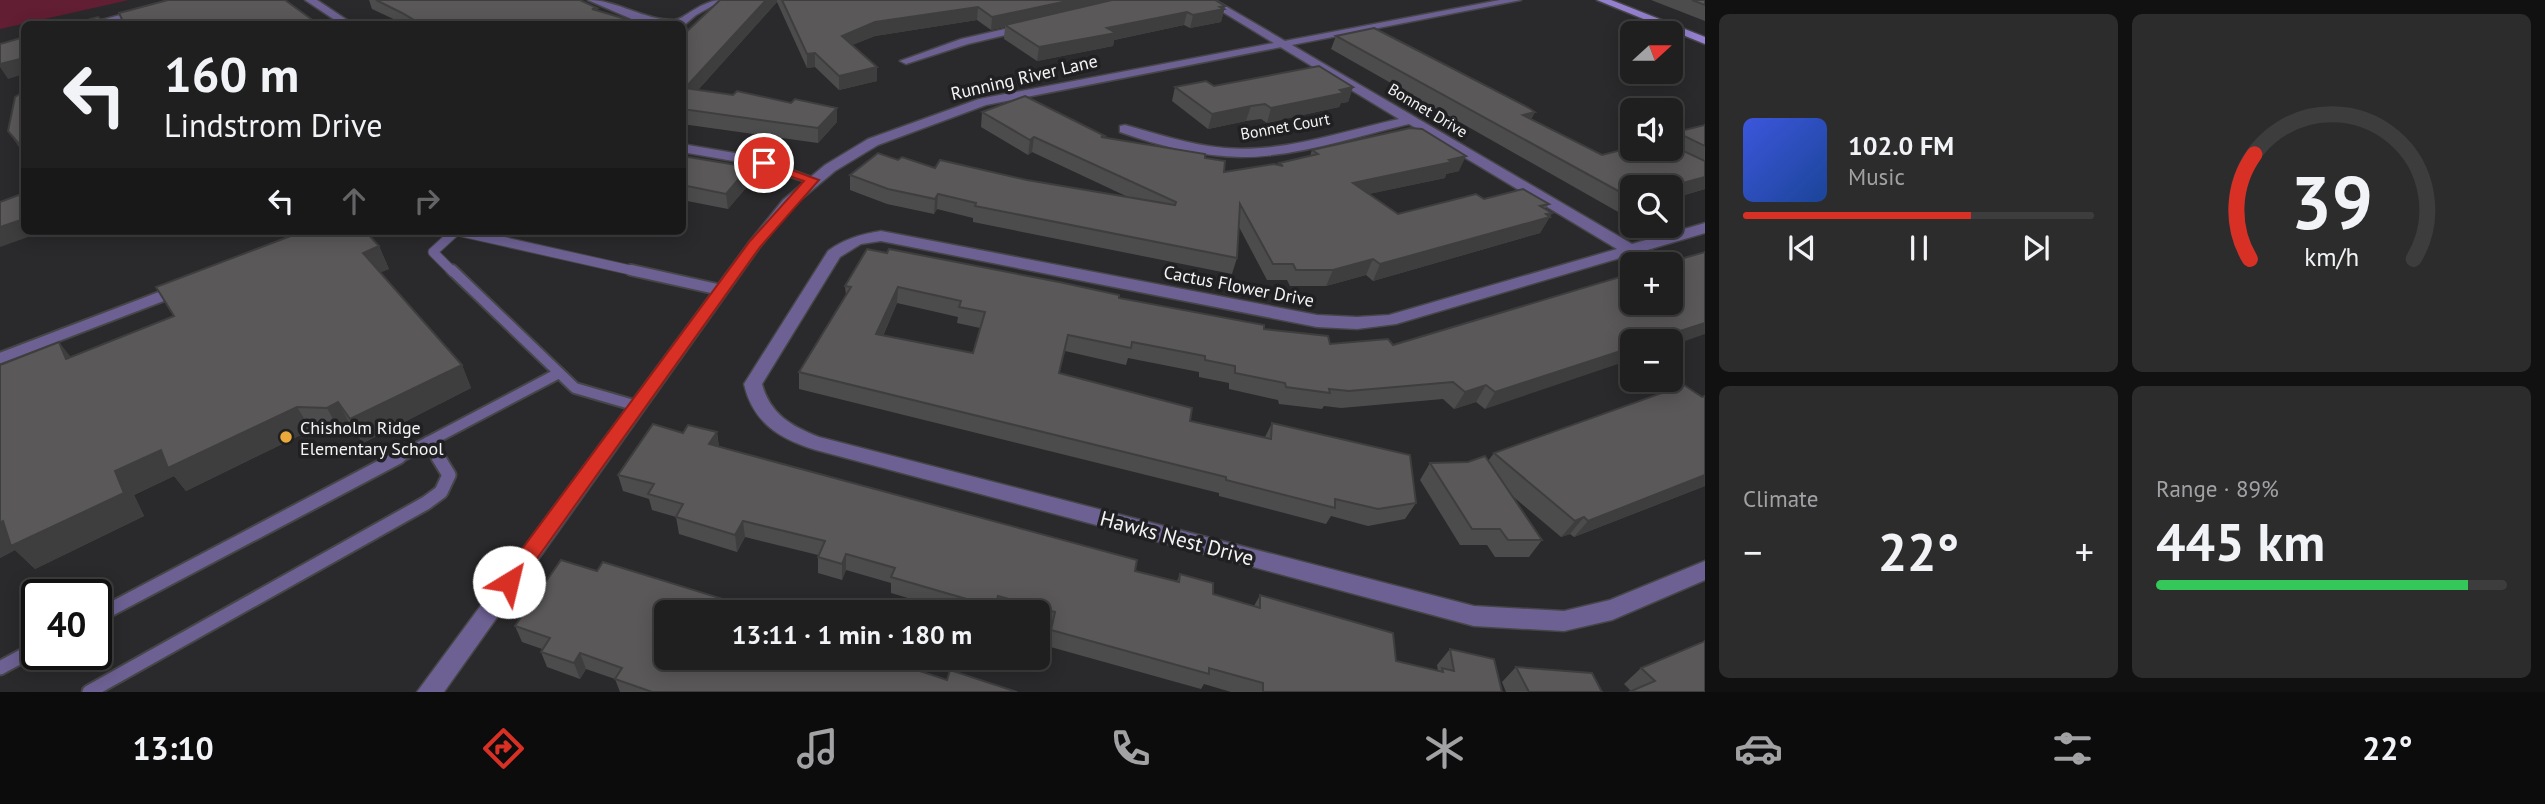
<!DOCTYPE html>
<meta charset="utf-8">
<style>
body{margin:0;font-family:"PT Sans",sans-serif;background:#2d2c2d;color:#f1f3f6;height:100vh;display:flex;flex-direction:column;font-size:26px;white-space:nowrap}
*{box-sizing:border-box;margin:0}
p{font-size:23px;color:#a2a2a5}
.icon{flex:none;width:38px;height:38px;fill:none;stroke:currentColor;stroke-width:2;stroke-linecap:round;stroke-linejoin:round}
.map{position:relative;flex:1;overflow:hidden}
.details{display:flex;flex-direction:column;gap:14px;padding:14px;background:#121112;width:840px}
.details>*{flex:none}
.banner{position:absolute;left:21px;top:21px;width:665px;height:214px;border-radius:10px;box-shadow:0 4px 18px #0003,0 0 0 2px #3d3d3e;background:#201f20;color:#f1f3f6;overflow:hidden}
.needle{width:46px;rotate:69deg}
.buttons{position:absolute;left:1620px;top:21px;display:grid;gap:14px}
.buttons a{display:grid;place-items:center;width:63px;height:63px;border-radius:10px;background:#201f20;box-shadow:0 4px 18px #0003,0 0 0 2px #3d3d3e;font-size:35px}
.speed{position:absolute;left:21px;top:579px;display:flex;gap:14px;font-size:35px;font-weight:700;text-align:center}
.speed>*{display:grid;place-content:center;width:91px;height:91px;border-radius:50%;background:#201f20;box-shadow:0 4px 18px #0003,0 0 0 2px #3d3d3e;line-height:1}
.speed .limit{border:4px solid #111;border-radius:10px;background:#fff;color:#111}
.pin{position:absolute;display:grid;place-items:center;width:60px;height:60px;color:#fff;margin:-30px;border:4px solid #fff;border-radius:50%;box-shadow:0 2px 7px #0007}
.me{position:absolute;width:77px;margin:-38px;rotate:36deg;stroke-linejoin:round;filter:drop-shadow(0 0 5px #0008)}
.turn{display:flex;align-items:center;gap:24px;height:147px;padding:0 28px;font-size:32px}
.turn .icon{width:91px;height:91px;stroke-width:2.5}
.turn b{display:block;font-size:49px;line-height:60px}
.lanes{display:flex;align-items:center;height:66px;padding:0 28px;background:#0003;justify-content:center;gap:35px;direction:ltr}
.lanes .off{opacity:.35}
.big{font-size:52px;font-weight:700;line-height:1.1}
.details .card{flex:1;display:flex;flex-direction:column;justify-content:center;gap:10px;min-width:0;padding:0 24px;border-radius:10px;background:#2d2c2d}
.details .dial{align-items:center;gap:0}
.dial svg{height:182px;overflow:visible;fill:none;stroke:#3d3d3e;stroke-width:7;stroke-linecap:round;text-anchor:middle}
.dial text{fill:#f1f3f6;stroke:none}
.song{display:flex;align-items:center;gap:21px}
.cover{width:84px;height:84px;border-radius:10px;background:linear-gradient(135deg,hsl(230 70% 55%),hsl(220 70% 35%))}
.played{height:7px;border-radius:4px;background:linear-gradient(90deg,#d93025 65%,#3d3d3e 65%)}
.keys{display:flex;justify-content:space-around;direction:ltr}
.heat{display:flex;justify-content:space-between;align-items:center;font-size:38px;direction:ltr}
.charge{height:10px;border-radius:5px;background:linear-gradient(90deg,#34c759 89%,#3d3d3e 0)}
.details .tiles{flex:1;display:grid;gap:14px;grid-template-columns:repeat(2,1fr)}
.trip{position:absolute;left:654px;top:600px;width:396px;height:70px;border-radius:10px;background:#201f20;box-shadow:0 4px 18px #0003,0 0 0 2px #3d3d3e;font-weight:700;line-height:70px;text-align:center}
.dock{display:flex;height:112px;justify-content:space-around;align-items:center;background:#0d0c0d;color:#a2a2a5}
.dock .icon{width:49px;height:49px}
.dock .selected{color:#d93025}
.dock b{font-size:32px;color:#f1f3f6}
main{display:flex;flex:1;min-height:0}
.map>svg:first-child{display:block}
</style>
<main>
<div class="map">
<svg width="1705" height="692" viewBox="0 0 1705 692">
<rect width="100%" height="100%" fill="#2a292b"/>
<path fill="#621e33" d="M0,0H129L0,29Z"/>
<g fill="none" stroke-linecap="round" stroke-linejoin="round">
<defs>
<g id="service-far2">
<path d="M457,231L639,272"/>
<path d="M453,272L433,252L456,231"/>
</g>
<g id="service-far1">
<path d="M452,270L575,388L637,406"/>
<path d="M631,270L721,290"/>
<path d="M0,358L173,292"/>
<path d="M428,442L439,459"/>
<path d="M396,459L559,373"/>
</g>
<g id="service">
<path d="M96,617L399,457"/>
<path d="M0,668L37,648"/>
<path d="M89,692L426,503L441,492L449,475L438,457"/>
</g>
<g id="minor">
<path d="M175,0H192L103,24H87Z"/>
<path d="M305,0H317L353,24H341Z"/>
<path d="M588,0C617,0 643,20 674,20C684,20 700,0 723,0L696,15L682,27V24L634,20Z"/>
<path d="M1203,0H1215L1632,244L1705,223V233L1396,324L1357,329L1317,327L881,241L861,244L840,257L762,384C770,414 791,426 819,437L1474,606L1564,611L1610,600L1705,561V580L1612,620L1564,631L1474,626L816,450C780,439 753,423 744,384L828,251C844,239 861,234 881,231L1317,315L1357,317L1389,315L1617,249L1409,124C1354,137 1297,157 1241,157C1200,156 1159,146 1120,132V126L1125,125C1158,134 1190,145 1225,148C1283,153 1343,131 1399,119Z"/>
<path d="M1027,24L1032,27L1031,29L968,44L906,64L900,61L961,39Z"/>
<path d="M682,144L752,156L820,180L813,184L745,163L682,152Z"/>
</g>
<path id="tertiary" d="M1500,0H1521L986,105L878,145L835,171L793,206L760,247L444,692H417L750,241L783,200L825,165L868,139L979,99Z"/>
<path id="secondary" d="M1597,0H1611L1705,37V44Z"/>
</defs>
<use href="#service-far2" stroke="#464547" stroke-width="11"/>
<use href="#service-far1" stroke="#464547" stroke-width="14"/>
<use href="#service" stroke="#464547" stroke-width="17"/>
<use href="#minor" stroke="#464547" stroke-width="3"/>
<use href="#tertiary" stroke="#464547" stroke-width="3"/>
<use href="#secondary" stroke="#464547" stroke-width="3"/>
<use href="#service-far2" stroke="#6d6193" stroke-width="9"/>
<use href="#service-far1" stroke="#6d6193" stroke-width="10"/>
<use href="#service" stroke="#6d6193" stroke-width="13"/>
<use href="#minor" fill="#6d6193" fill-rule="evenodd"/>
<use href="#tertiary" fill="#6d6193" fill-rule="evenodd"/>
<use href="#secondary" fill="#9480cf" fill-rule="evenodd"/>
</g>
<g fill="#4d4c4d" fill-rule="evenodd">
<path d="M369,0H580L597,8L598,11L636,22V24H404L372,9Z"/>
<path d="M720,0H1215L1225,6L1221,22L1190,28L1184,25L1114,40L1113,46L1037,61L1004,39L1005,27L991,30L977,20L875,36L852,45L877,81L839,90L815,67L807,68L777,2L698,90L837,122L818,143L682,124V36Z"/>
<path d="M1651,0H1705V21Z"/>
<path d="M1336,36L1535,112L1531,119L1602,155L1671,149V139L1676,132L1705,125V189L1671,199V187L1633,210L1620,213L1331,49Z"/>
<path d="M1214,86L1353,87L1348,102L1341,103L1339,107L1267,123L1261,119L1246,121L1208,129L1172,101L1175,87Z"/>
<path d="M24,91V154L8,131Z"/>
<path d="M982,112L1205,158L1224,172L1279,165V163L1310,156L1312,150L1459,171L1446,174L1445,178L1368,194L1398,214L1484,199L1549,204L1545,209L1552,213L1540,233L1373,281L1366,275L1326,286H1290L1287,280H1267L1239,227L1237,258L1232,274L973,222V218L937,209L934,214L887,204L850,190V175L898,160L935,168L1027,180L1128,197L1032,152L1028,155L981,127Z"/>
<path d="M682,156L750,183L728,209L682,200Z"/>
<path d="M379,246L389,269L380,272L462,365L471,388L363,443L351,426L340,432L311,430L186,491L174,476L134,495L144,516L35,569L15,550L0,558V365L71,357Z"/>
<path d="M867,249L1119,298L1330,344L1393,345L1633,273L1485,409L1476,402L1454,409L1443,399L1341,408L1324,406L1322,409L1279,404L1278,400L1229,389V383L1199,377V372L1128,358L1126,365L1065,351L1059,373L1190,421L1265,437L1272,423L1416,503L1405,519L1368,526L1331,516L1326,524L1219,496V493L799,389V372L846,296L845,286ZM897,303L958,317L957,323L980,328L973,353L883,336Z"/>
<path d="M1705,396V486L1574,537L1570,534L1561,537L1510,494L1542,540L1529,557H1495L1487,545H1460L1420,480L1430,463L1488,461L1494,453Z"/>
<path d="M717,432L719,447L1135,571L1177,581L1180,574L1213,594L1254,606L1260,595L1396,661L1438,671L1437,665L1450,649L1502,692H1231L1204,684L1201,689L1047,646L1051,628L1038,624V612H955L891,593V583L846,570L842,580L818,573V555L745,537L737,552L679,534L676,517L652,510L649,499L623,491L618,475L683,433Z"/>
<path d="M597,571L667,612L862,665L1017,692H620L615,679L586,669L580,679L547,667L541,652L542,649L522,642L515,626Z"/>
<path d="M1516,667L1602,692H1506L1502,682Z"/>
<path d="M1641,668L1705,692L1631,691L1624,684Z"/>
</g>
<g fill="#3f3e3e">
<path d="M766,0H777V2L687,102L685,88Z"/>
<path d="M1072,0H1130L1005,25V27L991,30L992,17Z"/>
<path d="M1225,6L1221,22L1190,28L1193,15Z"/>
<path d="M978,7L977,20L875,36L842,49V36L875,22Z"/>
<path d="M1187,12L1184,25L1114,40L1113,46L1037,61L1039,47L1107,28Z"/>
<path d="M815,53V67L807,68V54Z"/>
<path d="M24,58V74L8,79L0,67V64Z"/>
<path d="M877,67V81L839,90V76Z"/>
<path d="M1353,87L1348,102L1341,103L1339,107L1267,123L1271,108Z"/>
<path d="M1251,106L1246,121L1208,129L1212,114Z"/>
<path d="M837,108V122L818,143V128Z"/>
<path d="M1535,112L1527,127L1523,115Z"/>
<path d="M1034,137L1032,152L1028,155L1030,140Z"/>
<path d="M1466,156L1459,171L1446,174L1445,178L1346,199L1353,183Z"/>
<path d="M749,167L750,183L728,209L726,194Z"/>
<path d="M1705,177V189L1671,199V187H1668Z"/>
<path d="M938,194L937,209L934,214L935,199Z"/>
<path d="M1633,197V210L1620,213L1631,198Z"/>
<path d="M1552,213L1540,233L1373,281L1380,264Z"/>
<path d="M24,219V231H45L0,247V227Z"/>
<path d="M379,246L389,269L373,276L363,253Z"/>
<path d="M1373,259L1366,275L1326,286L1333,270Z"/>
<path d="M898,287L897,303L876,351V334Z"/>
<path d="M1705,323V334L1671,346V341H1649Z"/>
<path d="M59,342L77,365L66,359Z"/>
<path d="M1633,347V359L1485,409L1495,392Z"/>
<path d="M462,365L471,388L363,443L350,419Z"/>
<path d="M1486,385L1476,402L1454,409L1465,392Z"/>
<path d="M338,402L351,426L340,432L327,408Z"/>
<path d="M297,407L311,430L186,491L174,476L134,495L144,516L35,569L15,550L0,558V523L161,450Z"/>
<path d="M717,432L719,449L709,444Z"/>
<path d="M1705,475V486L1574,537L1588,521Z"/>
<path d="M1584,517L1570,534L1561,537L1575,521Z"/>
<path d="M743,521L745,537L737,552L735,535Z"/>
<path d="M846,554V570L842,580V564Z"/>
<path d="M580,653L586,669L580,679L574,663Z"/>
</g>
<g fill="#5a5859" stroke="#3f3e3e" stroke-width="2" fill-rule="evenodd">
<path d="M168,0H285L318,24H124L119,13Z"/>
<path d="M376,0H580L597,8L592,9L636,22L631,24H421L402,13Z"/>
<path d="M720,0H766L685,88L733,95L737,91L791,103L795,99L837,108L818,128L682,109V36Z"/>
<path d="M782,0H1072L992,17L978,7L875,22L842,36L877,67L839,76L815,53L807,54Z"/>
<path d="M1112,0H1215L1225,6L1220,7L1224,9L1193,15L1187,12L1107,28L1116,33L1039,47L1005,25Z"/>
<path d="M1692,0H1705V5Z"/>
<path d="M98,17L107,24H72Z"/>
<path d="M1374,28L1529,108L1535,112L1523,115L1602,155L1633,147V149H1671V145L1705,161V177L1668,187H1633V197L1631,198L1336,36Z"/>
<path d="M24,37V58L0,64V44Z"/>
<path d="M1319,66L1353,87L1340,90L1344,93L1271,108L1265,104L1251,106L1212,114L1175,87L1206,81L1214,86Z"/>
<path d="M24,91V150L8,131L15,97Z"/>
<path d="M1025,96L1105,136L1101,137L1205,154V158L1225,161L1224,172L1274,164L1283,166L1279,163L1318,154L1312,150L1410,128L1422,129L1466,156L1449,160L1452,162L1353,183L1398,214L1476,194L1484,199L1523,189L1549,204L1540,206L1552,213L1546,214L1550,217L1380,264L1373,259L1333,270H1296L1293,264H1273L1240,204L1237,258L975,206L976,203L938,194L935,199L888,189L850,175L878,153L898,160L902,157L935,168L940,160L1027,180L1175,205L1176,202L1034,137L1030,140L982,112Z"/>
<path d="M1705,125V146L1676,132Z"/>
<path d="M682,156L749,167L726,194L682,185Z"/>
<path d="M24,193V219L0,227V202Z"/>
<path d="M304,231H365L379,246L363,253L462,365L350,419L338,402L327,408L297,407L168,468L161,450L115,471L124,493L11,546L3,521L0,523V365L59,342L66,359L174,316L156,287Z"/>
<path d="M867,249L887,253L889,249L1059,282L1119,295V298L1264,325V329L1328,336L1330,344L1388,339L1393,345L1633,273V303H1671V264H1663L1705,252V323L1649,341H1633V347L1495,392L1486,385L1465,392L1453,382L1349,391L1329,389L1330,393L1286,387L1285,383L1235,373V366L1205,360V356L1132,342L1131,348L1068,335L1059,373L1192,408L1190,421L1271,439L1272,423L1410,455L1416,503L1378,509L1335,499V508L1226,480V477L799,372L851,287L845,286ZM898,287L961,301L959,307L985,312L973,353L876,334Z"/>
<path d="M1684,385L1702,397L1705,396V475L1588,521L1584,517L1575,521L1494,453Z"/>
<path d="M653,424L683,433L688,425L717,432L709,444L1137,560L1135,571L1179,582L1180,574L1213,583V594L1260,608V595L1393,633L1396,661L1443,672L1442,668L1454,671L1450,649L1494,659L1502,692H1263V683L1209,668V674L1051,630L1055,612L998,596L994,612H981L968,609L970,600L891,577L895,568L846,554L842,564L818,557L825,541L743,521L735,535L676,517L683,504L648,494L654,484L618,475Z"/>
<path d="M1485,456L1542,540H1508L1500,529H1472L1430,463L1468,462Z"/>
<path d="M561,560L597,571L603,562L765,612H667V658H840L862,665L864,658H880L947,680L950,670L1017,692H652L615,679L622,668L580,653L574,663L541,652L550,638L515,626Z"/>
<path d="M1705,641V692H1629L1655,681L1641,668Z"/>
<path d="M1516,667L1592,673L1602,692H1529Z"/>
</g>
<path fill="#d93025" stroke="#8d1f18" stroke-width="2" d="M764,160L819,180L760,247L516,588L509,591L502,588L499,582L502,576L750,241L804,181L759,166L757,163Z"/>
<circle fill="#eca93b" stroke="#201f21" stroke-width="2.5" cx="286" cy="437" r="7"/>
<g text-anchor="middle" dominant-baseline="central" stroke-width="7" stroke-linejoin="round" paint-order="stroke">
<g font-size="16" fill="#f5f4f5" stroke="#201f21">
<text transform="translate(1428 110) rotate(31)">Bonnet Drive</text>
<text transform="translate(1285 126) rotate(-10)">Bonnet Court</text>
</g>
<g font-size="18" fill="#f5f4f5" stroke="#201f21">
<text transform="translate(1024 77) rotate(-13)">Running River Lane</text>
<text transform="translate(1239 286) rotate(11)">Cactus Flower Drive</text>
</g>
<g font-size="18" fill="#f5f4f5" stroke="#201f21" text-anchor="start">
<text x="300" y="427">Chisholm Ridge<tspan x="300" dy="21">Elementary School</tspan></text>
</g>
<g font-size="21" fill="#f5f4f5" stroke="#201f21">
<text transform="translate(1177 538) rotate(15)">Hawks Nest Drive</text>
</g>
</g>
</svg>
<div class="buttons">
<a><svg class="needle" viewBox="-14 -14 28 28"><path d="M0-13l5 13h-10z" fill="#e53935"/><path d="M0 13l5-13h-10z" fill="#a2a2a5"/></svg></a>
<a><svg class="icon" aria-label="sound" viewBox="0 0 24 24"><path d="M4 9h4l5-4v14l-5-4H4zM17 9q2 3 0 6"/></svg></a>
<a><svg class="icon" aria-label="search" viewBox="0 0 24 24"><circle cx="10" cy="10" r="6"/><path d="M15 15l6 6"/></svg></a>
<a>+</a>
<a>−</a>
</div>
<div class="speed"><div class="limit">40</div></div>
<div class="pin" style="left:764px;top:163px;background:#d93025"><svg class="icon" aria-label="arrive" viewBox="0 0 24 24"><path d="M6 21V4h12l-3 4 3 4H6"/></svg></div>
<svg class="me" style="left:509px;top:582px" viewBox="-20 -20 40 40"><circle r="19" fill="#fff"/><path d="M0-13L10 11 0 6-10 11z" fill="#d93025"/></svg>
<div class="trip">13:11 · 1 min · 180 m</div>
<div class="banner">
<div class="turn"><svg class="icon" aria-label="left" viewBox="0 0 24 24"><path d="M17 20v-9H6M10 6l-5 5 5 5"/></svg><div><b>160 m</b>Lindstrom Drive</div></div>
<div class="lanes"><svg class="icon" aria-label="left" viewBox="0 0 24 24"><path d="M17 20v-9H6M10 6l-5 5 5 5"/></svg><svg class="icon off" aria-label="ahead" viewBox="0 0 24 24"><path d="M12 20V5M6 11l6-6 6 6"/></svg><svg class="icon off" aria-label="right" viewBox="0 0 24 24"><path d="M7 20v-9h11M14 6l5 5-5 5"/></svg></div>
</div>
</div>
<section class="details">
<div class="tiles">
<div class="card">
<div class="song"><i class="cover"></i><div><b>102.0 FM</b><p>Music</p></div></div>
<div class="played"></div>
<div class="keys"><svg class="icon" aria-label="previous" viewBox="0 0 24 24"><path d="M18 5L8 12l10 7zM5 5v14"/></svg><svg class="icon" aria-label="pause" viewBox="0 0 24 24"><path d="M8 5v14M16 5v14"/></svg><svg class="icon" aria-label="next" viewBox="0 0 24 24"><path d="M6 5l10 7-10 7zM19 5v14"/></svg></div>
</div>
<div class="card dial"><svg viewBox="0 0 100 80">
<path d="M14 69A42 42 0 1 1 86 69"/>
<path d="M14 69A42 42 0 0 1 16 23" stroke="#d93025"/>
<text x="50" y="56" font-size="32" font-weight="700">39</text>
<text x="50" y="72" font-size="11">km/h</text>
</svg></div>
<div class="card"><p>Climate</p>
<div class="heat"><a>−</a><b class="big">22°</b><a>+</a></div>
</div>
<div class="card"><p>Range · 89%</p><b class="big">445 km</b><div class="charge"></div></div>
</div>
</section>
</main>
<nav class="dock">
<b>13:10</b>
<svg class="icon selected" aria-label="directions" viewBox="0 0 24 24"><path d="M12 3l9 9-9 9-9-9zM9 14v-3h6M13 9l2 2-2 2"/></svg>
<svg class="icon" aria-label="music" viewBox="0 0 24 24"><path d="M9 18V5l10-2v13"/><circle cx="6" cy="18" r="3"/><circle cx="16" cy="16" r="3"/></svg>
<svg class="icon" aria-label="phone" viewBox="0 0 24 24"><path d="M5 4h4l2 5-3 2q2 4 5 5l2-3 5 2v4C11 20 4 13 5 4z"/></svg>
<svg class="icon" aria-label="climate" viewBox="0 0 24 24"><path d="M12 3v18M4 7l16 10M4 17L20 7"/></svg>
<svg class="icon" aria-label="car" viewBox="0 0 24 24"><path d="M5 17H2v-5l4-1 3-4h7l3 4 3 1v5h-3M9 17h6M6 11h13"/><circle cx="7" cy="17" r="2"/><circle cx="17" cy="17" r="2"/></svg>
<svg class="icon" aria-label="filters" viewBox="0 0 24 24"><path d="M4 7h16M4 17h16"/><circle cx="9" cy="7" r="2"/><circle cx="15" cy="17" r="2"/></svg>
<b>22°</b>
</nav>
